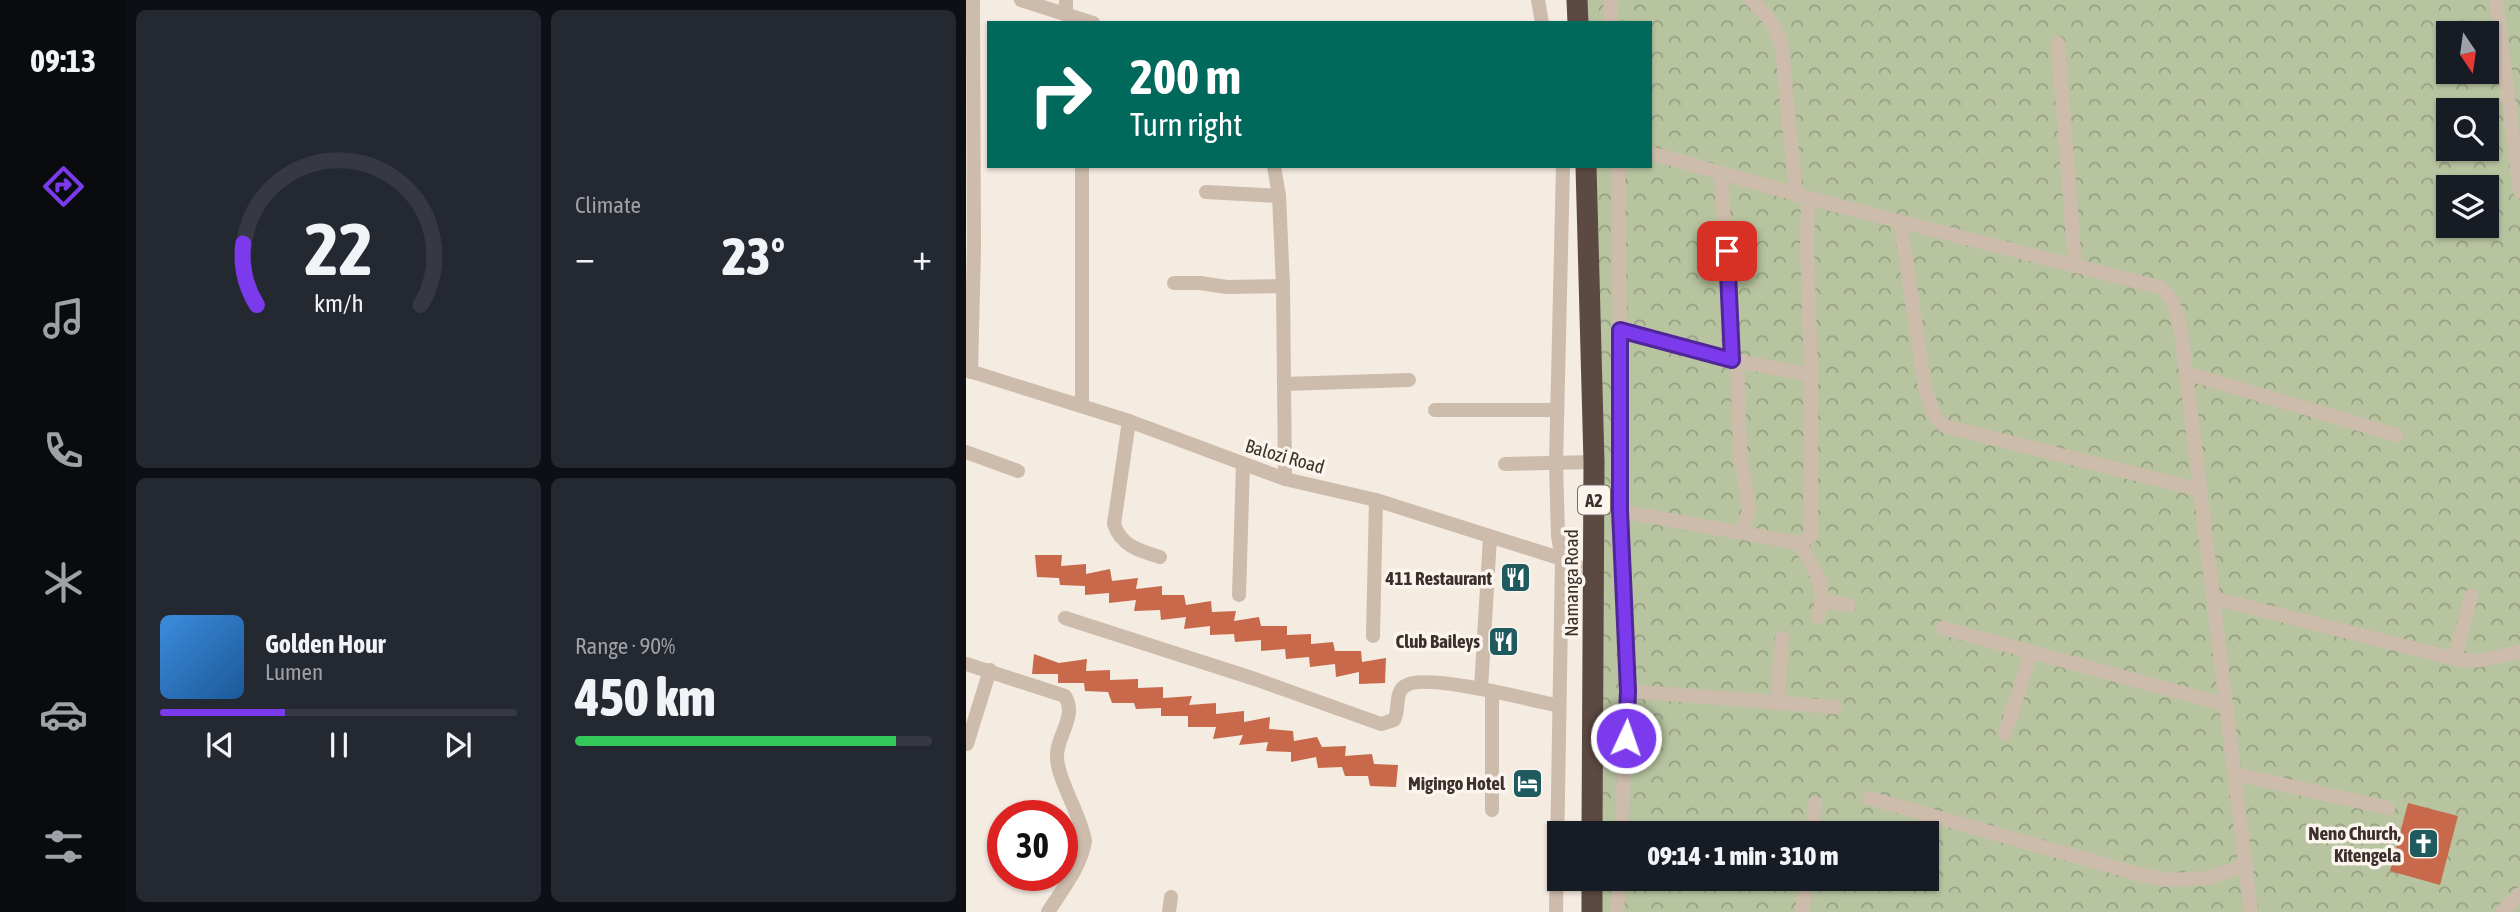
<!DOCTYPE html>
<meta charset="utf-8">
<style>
body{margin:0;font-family:"Asap Condensed",sans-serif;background:#242831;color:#f1f3f6;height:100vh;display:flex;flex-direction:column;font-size:26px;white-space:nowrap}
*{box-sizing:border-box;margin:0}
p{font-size:23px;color:#9ea1a6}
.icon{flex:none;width:38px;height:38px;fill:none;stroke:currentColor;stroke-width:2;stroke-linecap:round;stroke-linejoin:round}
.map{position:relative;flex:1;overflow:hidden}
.details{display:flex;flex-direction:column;gap:10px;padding:10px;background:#0d0f14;width:840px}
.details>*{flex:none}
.hud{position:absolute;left:21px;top:21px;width:665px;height:147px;border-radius:0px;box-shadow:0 2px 5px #0004;background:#00695c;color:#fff;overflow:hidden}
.needle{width:46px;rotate:167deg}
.tools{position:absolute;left:1470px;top:21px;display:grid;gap:14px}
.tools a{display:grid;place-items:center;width:63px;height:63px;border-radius:0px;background:#171b24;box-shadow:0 2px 5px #0004;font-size:35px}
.speed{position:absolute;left:21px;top:800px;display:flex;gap:14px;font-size:35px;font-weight:700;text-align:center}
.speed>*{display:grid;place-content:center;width:91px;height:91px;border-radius:50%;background:#171b24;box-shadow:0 2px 5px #0004;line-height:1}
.speed .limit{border:10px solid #d22;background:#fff;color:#111}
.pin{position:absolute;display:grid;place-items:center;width:60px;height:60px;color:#fff;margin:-30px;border-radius:14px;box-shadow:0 4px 10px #0006}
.me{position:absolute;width:77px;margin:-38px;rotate:3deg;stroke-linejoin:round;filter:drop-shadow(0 0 5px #0008)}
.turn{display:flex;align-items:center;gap:24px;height:147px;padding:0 28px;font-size:32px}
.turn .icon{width:91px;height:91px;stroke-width:2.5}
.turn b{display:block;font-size:49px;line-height:60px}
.big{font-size:52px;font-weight:800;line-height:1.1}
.details .card{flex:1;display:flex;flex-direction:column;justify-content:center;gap:10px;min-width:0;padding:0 24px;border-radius:10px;background:#242831}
.details .dial{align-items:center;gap:0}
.dial svg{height:182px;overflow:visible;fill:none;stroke:#363941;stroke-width:7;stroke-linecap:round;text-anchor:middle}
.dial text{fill:#f1f3f6;stroke:none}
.song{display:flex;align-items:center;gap:21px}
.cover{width:84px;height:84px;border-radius:10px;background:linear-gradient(135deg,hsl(210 70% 55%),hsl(210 70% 35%))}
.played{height:7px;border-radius:4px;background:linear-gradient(90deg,#7c3aed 35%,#363941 35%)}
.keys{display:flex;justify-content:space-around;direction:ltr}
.heat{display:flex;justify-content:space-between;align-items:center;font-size:38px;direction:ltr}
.charge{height:10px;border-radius:5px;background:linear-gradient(90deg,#34c759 90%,#363941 0)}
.details .tiles{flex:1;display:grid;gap:10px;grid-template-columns:repeat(2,1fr)}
.trip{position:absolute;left:581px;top:821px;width:392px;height:70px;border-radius:0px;background:#171b24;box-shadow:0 2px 5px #0004;font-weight:800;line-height:70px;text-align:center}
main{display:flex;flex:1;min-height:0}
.tab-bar{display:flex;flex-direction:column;width:126px;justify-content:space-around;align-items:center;background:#090b0e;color:#9ea1a6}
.tab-bar .icon{width:49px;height:49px}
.tab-bar .current{color:#7c3aed}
.tab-bar b{font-size:32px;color:#f1f3f6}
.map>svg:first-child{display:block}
</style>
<main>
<nav class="tab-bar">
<b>09:13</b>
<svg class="icon current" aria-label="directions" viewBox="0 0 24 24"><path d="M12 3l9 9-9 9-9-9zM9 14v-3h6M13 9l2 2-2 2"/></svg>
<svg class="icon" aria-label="music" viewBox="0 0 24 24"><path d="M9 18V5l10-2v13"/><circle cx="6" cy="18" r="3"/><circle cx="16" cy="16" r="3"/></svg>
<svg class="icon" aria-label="phone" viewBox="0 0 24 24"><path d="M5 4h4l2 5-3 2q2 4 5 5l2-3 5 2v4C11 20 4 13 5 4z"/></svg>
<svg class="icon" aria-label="climate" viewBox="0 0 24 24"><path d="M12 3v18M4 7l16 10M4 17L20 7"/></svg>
<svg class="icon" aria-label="car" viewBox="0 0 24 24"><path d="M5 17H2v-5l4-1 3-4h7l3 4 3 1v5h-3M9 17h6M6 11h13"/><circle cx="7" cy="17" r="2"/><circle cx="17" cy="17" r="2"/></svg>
<svg class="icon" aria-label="filters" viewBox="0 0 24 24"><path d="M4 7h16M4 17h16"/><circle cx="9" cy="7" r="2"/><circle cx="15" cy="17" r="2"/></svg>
</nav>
<section class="details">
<div class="tiles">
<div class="card dial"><svg viewBox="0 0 100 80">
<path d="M14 69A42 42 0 1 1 86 69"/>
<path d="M14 69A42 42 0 0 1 8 42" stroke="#7c3aed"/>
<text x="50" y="56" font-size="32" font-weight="700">22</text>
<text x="50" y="72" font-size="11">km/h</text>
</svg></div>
<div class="card"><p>Climate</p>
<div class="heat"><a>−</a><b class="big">23°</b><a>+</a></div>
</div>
<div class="card">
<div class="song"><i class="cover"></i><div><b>Golden Hour</b><p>Lumen</p></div></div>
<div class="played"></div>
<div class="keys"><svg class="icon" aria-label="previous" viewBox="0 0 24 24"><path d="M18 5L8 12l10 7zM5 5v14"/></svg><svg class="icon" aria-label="pause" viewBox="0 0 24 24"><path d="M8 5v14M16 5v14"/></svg><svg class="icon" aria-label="next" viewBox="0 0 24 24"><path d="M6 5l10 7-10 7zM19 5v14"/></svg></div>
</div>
<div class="card"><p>Range · 90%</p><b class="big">450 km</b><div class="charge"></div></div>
</div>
</section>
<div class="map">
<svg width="1554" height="912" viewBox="0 0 1554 912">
<defs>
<pattern id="park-crowns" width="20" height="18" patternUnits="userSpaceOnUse" patternTransform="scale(1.75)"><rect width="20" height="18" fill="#b8c4a0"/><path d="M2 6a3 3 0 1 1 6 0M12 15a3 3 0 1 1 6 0" fill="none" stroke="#97a083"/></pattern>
</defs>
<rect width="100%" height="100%" fill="#f4ebe1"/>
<path fill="url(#park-crowns)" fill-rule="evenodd" d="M614,0H1554V912H628V879L961,878V833H628L626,166H684V23H616ZM1482,33H1521V72H1482ZM1482,110H1521V149H1482ZM1482,187H1521V226H1482Z"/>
<g fill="#c8694b">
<path d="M69,555H96L95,566L120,564V574L144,569L146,581L172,578L170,589L196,586V595H218L220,605L245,601L246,612L270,611L268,621L293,617L295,626H321V635L345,634V644L367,642L369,651H395L396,662L420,658L419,683L393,684V672L370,677L369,664L344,667L343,657L320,659L319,649L295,651V640L269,642L268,634L244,635V626L218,629L220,617L195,620L194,610L168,611L170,600L143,603V593L119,595V586L94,585L93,578L71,577Z"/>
<path d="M68,654L93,663L121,659L120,671L144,670V680L172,679V688L197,687V698L226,696L223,705L250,703V714L278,711V722L304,717L303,729L327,731L328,741L351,737L356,747L380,746L379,756L406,754L408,764L432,765L430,787L404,786L402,776H379L376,767L352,768L350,757L325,762V752L300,751L302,742L273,745L277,735L247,739L250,727H222V716H195V708L170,709L168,703H146L142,692L119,691L118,683H92V674H66Z"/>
<path d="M1442,803L1492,816L1474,885L1424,871Z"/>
</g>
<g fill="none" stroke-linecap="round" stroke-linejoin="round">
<g stroke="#cdbbac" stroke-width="14">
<path d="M55,0L127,23"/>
<path d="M572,0L576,23"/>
<path d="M644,0L645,23"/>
<path d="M785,0C802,15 811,27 816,49L830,195"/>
<path d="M1530,0L1554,192"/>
<path d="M100,14V0"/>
<path d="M1092,43L1109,264"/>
<path d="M684,153L865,204L1193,287C1217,303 1216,346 1220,373L1430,435"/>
<path d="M652,166L654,330V511L662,691L655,833"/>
<path d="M755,173L766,360"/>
<path d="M240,192L313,196"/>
<path d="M842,198L841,248L845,375"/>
<path d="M934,221L959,387L968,415L978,426L1234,490"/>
<path d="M208,283H234L261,287L317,286L313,196L308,166"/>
<path d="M317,286L319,479"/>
<path d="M771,361L774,452L783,510L775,533"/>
<path d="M0,370L163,421L319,479L410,500L596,559L629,575"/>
<path d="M5,372L8,248L7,0"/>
<path d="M1220,373L1285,912"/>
<path d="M318,384L443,380"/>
<path d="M116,406V166"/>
<path d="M469,410H590"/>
<path d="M163,421L148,524C155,546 174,551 194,557"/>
<path d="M0,452L52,471"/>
<path d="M539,464L628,462"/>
<path d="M654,511L833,543L845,536V375L766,360L654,330"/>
<path d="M833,543C848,571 863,584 852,617"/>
<path d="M273,595L277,464"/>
<path d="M1247,598L1489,659L1509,661L1554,652"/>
<path d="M857,601L883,605"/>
<path d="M99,618L289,679L415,724L428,720C434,710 428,693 439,686C457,672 566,700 593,706"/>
<path d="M977,628L1261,705"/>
<path d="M407,636L410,500"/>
<path d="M1489,659L1505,596"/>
<path d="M0,664L99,696C112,717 89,737 91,759C93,783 115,815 119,841C115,867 96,890 82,912"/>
<path d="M515,689L524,537"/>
<path d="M526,691V810"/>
<path d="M662,691L869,707"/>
<path d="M811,704L816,638"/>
<path d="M1039,734L1065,652"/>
<path d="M1,744L24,670"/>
<path d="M1269,774L1422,808"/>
<path d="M903,798L1176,875L1203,880L1243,878L1280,865"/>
<path d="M846,833L849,803"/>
<path d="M203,912L205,897"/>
<path d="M590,912L596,559L592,536L590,464L597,166"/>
<path d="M651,912L653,878"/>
<path d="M836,912L840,878"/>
<path d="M1536,912L1554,894"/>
</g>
<g stroke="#5c4a42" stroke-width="21">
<path d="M611,0L612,23"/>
<path d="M620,166L628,462L626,833"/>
<path d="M626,912V878"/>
</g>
</g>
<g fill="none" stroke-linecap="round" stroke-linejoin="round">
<defs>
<path id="route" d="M660,738L662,691L654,511V330L766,360L761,251"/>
</defs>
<use href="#route" stroke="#51269a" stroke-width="18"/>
<use href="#route" stroke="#7c3aed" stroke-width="12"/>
</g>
<defs>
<symbol id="restaurant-square" viewBox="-11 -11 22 22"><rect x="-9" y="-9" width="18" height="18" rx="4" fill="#1f5a5e" stroke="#fbf5ee"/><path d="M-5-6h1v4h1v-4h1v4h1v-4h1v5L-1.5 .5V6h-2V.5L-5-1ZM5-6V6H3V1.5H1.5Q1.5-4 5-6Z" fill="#fff"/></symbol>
<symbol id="hotel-square" viewBox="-11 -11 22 22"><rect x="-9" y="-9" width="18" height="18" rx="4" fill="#1f5a5e" stroke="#fbf5ee"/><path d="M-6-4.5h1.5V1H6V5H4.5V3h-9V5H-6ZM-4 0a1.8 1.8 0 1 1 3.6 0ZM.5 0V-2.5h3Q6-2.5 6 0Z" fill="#fff"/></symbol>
<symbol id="church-square" viewBox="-11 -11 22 22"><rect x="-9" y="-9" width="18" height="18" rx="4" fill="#1f5a5e" stroke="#fbf5ee"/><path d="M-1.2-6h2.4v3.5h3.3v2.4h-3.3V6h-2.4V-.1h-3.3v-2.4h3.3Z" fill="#fff"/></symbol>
</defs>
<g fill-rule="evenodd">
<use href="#restaurant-square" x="532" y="560" width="35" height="35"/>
<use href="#restaurant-square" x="520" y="624" width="35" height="35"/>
<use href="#hotel-square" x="544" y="766" width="35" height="35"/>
<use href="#church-square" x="1440" y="826" width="35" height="35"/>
</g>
<g text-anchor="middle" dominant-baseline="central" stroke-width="7" stroke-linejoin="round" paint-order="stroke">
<rect fill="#fbf5ee" stroke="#756b66" stroke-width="2" x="612" y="485.5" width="32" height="29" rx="5"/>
<g font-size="18" font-weight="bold" fill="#3b302b">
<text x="628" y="500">A2</text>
</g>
<g font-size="19" fill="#3b302b" stroke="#fbf5ee">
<text transform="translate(319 456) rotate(16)">Balozi Road</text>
<text transform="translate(605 583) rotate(-90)">Namanga Road</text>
</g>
<g font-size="19" font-weight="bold" fill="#3b302b" stroke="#fbf5ee" text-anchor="end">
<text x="526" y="578">411 Restaurant</text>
<text x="514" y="641">Club Baileys</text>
<text x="539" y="783">Migingo Hotel</text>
<text x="1435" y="833">Neno Church,<tspan x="1435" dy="22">Kitengela</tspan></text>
</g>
</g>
</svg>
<div class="tools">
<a><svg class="needle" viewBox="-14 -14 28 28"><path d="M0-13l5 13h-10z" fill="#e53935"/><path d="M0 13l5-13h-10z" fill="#9ea1a6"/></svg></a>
<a><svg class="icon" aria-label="search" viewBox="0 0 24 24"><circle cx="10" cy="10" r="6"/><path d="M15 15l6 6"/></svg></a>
<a><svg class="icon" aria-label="layers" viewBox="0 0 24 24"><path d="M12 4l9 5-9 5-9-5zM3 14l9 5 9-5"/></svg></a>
</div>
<div class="speed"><div class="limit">30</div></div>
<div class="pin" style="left:761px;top:251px;background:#d93025"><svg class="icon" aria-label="arrive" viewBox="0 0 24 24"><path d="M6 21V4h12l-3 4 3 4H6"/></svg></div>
<svg class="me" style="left:660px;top:738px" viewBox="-20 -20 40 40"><circle r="17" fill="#7c3aed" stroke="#fff" stroke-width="3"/><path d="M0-11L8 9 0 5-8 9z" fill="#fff"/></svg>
<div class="trip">09:14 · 1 min · 310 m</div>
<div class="hud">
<div class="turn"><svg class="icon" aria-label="right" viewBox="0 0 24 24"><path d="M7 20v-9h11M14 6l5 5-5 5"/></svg><div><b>200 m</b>Turn right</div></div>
</div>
</div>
</main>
